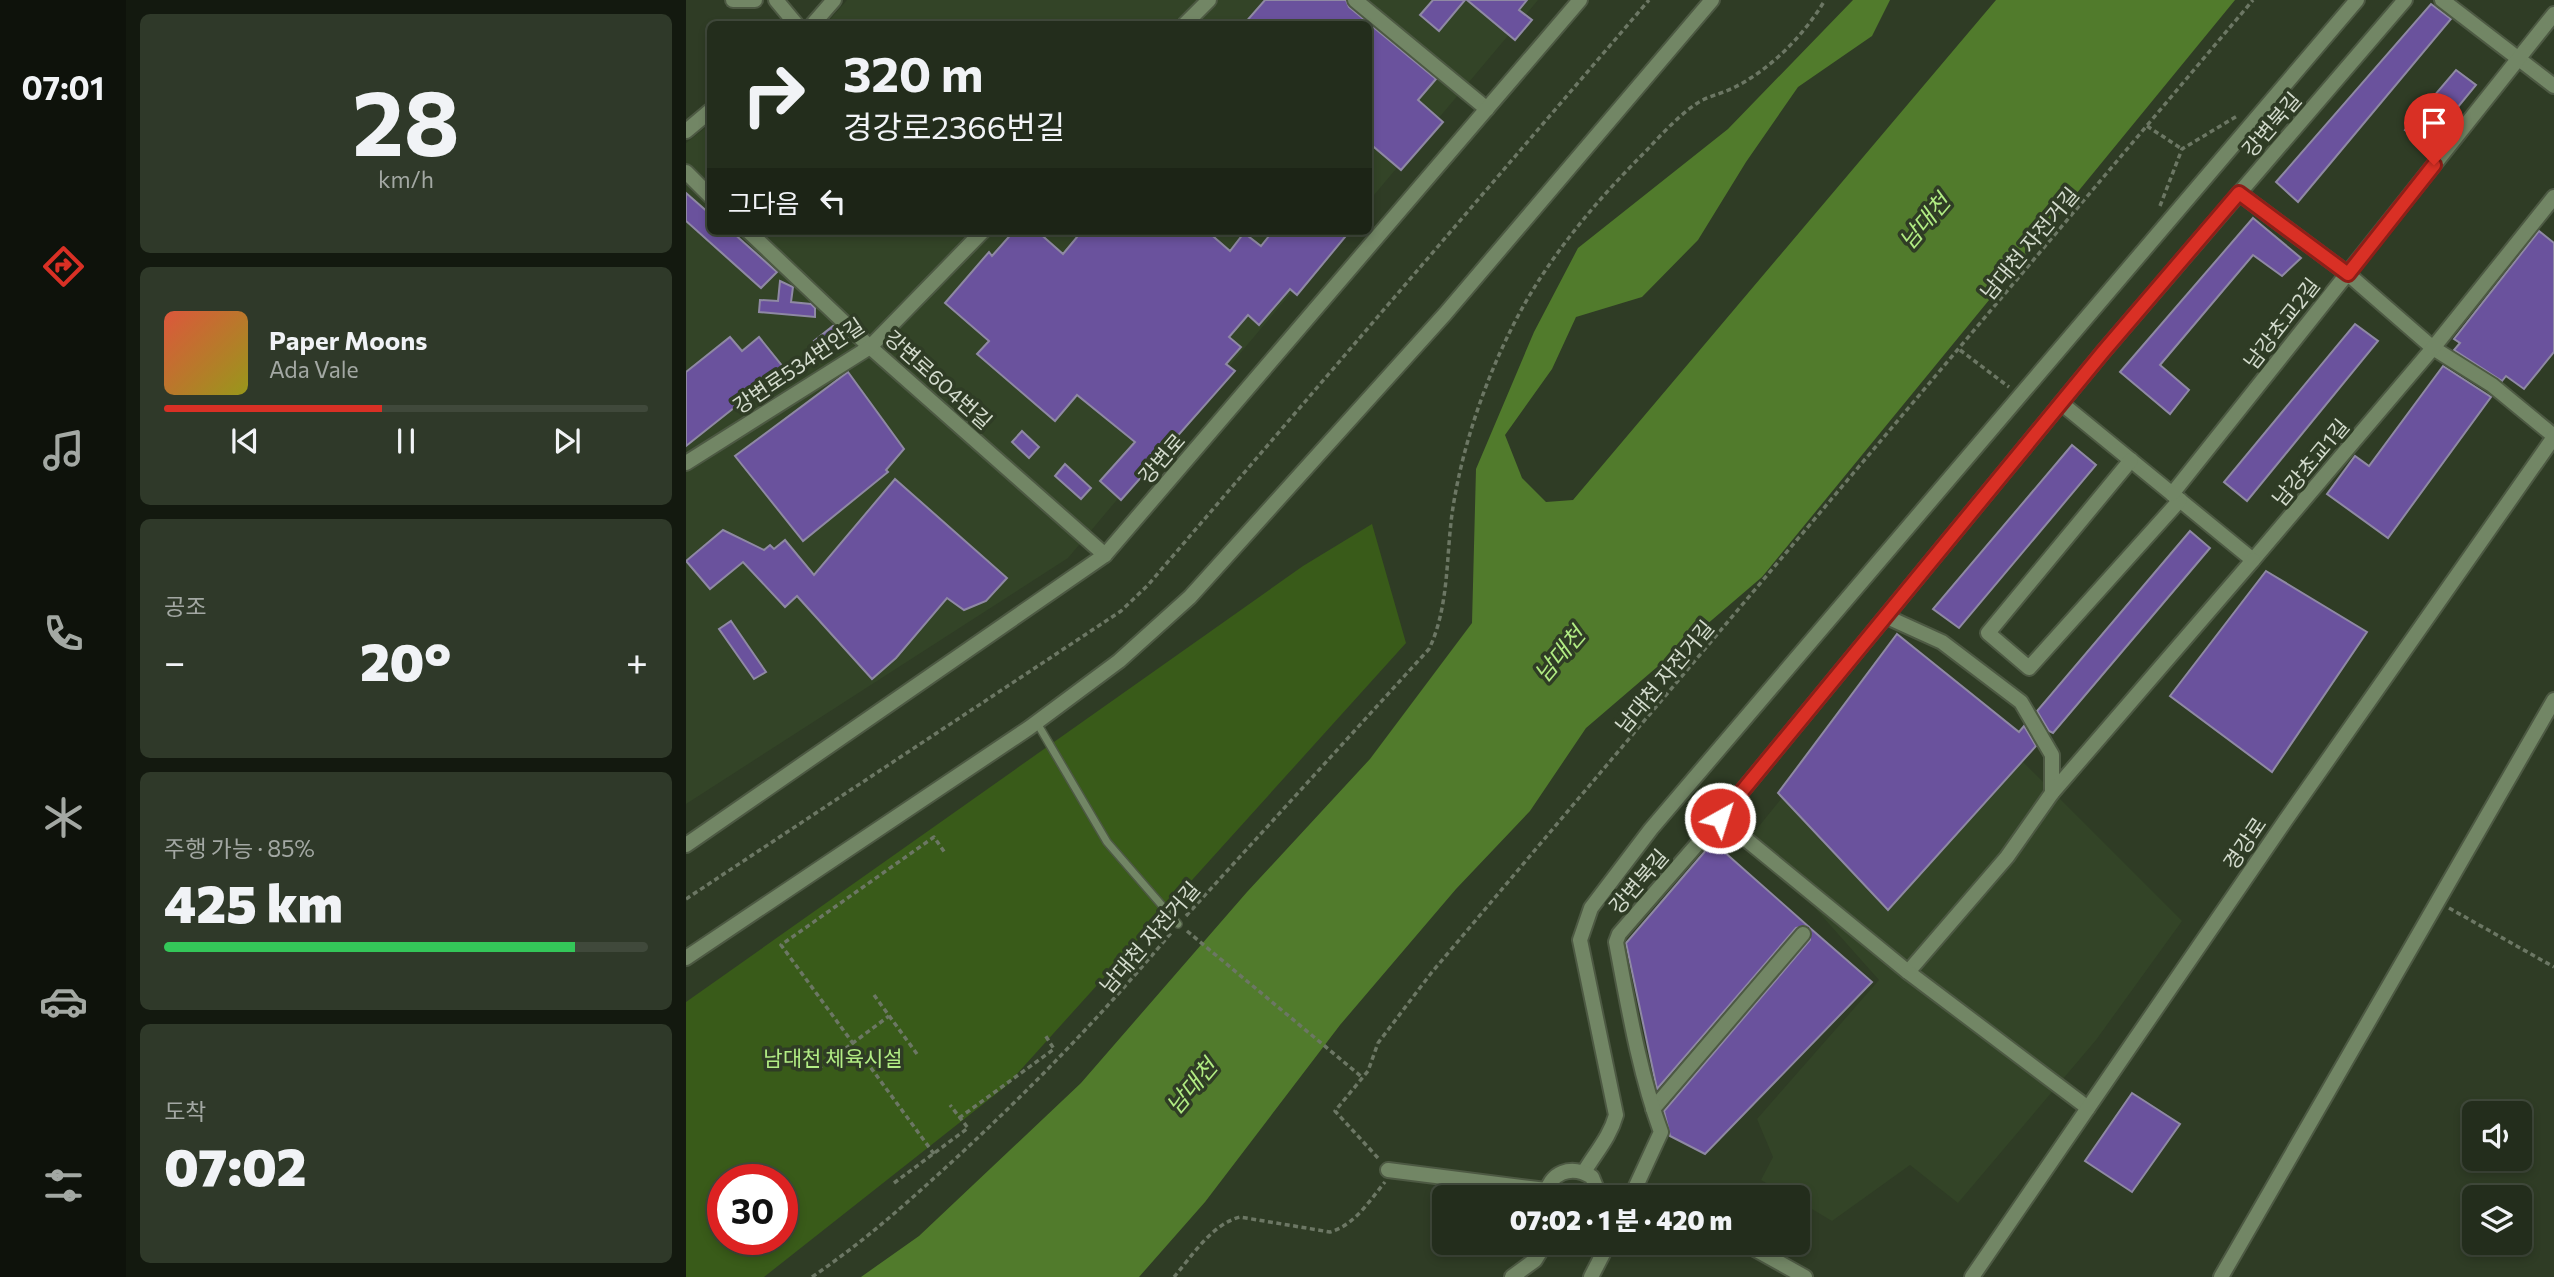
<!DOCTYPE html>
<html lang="ko">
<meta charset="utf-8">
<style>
body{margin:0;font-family:Commissioner,"Noto Sans KR",sans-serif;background:#2f3929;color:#f1f3f6;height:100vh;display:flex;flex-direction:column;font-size:26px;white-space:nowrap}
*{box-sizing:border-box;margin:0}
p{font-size:23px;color:#a3a8a3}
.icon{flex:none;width:38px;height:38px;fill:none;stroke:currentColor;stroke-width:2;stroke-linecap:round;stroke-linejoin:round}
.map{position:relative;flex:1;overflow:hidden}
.drawer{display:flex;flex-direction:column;gap:14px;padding:14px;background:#13190f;width:560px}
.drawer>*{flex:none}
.hud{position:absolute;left:21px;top:21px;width:665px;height:214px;border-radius:10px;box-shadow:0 4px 10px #0003,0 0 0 2px #40493b;background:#232d1c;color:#f1f3f6;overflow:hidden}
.controls{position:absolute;left:1776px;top:1101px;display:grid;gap:14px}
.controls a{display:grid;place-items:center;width:70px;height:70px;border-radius:10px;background:#232d1c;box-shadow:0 4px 10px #0003,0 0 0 2px #40493b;font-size:35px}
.speed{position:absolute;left:21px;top:1164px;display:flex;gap:14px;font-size:35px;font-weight:700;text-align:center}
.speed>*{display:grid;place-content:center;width:91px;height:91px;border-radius:50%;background:#232d1c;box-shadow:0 4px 10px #0003,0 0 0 2px #40493b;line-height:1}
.speed .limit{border:10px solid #d22;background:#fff;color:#111}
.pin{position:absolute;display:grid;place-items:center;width:60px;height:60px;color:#fff;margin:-72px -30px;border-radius:50% 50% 50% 0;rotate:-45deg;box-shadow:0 0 7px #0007}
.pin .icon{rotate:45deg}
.me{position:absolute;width:77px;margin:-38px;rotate:39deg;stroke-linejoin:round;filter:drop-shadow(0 0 5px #0008)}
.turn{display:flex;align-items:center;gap:24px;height:147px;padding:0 21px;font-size:32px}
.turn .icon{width:91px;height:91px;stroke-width:2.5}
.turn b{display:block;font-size:49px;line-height:60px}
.then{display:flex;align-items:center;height:66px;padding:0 21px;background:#0003;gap:14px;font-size:26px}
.big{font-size:52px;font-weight:800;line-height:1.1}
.drawer .card{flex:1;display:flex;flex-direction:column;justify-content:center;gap:10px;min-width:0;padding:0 24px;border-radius:10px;background:#2f3929}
.drawer .dial{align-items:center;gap:0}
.dial b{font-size:91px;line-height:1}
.song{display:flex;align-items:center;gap:21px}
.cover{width:84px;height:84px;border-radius:10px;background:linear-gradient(135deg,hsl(10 70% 55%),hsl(60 70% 35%))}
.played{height:7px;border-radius:4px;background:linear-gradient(90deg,#d93025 45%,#40493b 45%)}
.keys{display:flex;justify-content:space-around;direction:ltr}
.heat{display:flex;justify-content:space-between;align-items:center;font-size:38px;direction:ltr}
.charge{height:10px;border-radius:5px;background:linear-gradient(90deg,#34c759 85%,#40493b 0)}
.trip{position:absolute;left:746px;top:1185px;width:378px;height:70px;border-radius:10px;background:#232d1c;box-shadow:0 4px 10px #0003,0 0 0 2px #40493b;font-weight:800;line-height:70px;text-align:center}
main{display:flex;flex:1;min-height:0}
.menu{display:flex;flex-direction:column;width:126px;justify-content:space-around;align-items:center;background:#0e120b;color:#a3a8a3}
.menu .icon{width:49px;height:49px}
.menu .selected{color:#d93025}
.menu b{font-size:32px;color:#f1f3f6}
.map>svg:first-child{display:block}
</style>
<main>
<nav class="menu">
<b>07:01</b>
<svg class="icon selected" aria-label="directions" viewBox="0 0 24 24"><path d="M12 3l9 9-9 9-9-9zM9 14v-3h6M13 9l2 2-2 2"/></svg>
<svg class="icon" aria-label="music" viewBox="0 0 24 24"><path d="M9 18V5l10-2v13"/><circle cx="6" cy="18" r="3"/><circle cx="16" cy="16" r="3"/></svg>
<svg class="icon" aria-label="phone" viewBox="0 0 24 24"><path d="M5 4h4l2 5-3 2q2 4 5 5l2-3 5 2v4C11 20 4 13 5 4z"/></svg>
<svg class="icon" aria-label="climate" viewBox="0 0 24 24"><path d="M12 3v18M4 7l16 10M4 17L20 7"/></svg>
<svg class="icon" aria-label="car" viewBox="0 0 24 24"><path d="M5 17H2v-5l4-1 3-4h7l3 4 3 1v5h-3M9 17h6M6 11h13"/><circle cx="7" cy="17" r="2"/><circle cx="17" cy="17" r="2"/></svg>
<svg class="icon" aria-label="filters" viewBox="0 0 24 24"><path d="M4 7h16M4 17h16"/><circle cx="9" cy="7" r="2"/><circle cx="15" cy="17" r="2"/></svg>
</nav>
<section class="drawer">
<div class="card dial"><b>28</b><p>km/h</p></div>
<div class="card">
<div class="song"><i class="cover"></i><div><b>Paper Moons</b><p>Ada Vale</p></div></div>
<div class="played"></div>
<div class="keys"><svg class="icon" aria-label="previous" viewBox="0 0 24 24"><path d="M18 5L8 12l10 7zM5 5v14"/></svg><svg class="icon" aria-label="pause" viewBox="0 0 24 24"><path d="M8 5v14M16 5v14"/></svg><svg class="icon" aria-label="next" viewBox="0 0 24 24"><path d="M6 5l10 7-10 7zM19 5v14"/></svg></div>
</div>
<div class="card"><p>공조</p>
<div class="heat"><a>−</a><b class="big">20°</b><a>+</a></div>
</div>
<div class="card"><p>주행 가능 · 85%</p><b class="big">425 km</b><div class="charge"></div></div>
<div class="card"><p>도착</p><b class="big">07:02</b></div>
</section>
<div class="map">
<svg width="1868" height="1277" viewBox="0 0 1868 1277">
<rect width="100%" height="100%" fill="#2f3c25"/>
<g fill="#334427">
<path d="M161,0H852L683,201L682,24H140Z"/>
<path d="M24,124V231H657L382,558L0,804V143Z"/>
<path d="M1220,645L1496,921L1410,1040L1272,1203L1224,1165L1146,1221L1111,1200V1197H1105L1075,1180L1087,1157L1071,1119L1193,980L1065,836Z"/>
</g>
<path fill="#395b19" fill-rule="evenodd" d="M686,524L720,643L320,1086L78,1277H0V1002L617,566ZM37,1180H96V1239H37Z"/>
<path fill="#517b2c" d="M1167,0H1204L1186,36L1112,87L1060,162L1012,240L956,297L890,317L866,369L819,435L836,478L860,502L887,500L1310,0H1549L1076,577L900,728L844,811L770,889L654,1025L519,1202L453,1277H175L233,1236L395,1083L561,892L684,759L786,623L790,469L848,332L892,248L1042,129Z"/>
<g fill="#6a529d" stroke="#8f89a4" stroke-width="2">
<path d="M579,0H660L663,7L750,79L732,100L757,122L715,170L682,142V24H558Z"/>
<path d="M747,0H779L753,31L734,15Z"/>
<path d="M781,0H841L833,10L846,20L829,40Z"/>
<path d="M1745,4L1765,19L1612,202L1590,182Z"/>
<path d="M1770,70L1790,85L1741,145L1719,130Z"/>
<path d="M0,193L24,214V231H45L91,272L75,288L0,221Z"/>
<path d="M1567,218L1615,258L1596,276L1567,255L1474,365L1503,390L1484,414L1434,372Z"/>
<path d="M328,231H351L377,254L396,231H521L544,251L558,233L575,246L587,231H664L611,295L604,289L573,325L562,315L543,337L555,347L540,364L549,371L435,500L414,481L449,442L391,395L369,421L291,354L303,341L259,303L303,252L306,256Z"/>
<path d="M1853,231L1868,243V352L1838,389L1820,376L1816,381L1768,350L1774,343L1768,339Z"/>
<path d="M94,281L107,287L105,302L125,304L129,308V317L73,312L74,300L92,301Z"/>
<path d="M1669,324L1692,341L1561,501L1538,482Z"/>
<path d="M147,326L157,338L137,353L128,341Z"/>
<path d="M44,337L56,351L73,337L98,368L0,446V372Z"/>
<path d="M1757,366L1805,397L1702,538L1641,494L1669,456L1683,466Z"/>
<path d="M162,372L218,449L200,470L202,472L117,541L49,456Z"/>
<path d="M336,431L353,447L343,458L326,442Z"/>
<path d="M1386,445L1410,465L1273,628L1247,609Z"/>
<path d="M379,464L405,488L395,499L369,476Z"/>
<path d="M209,479L321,578L300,601L278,610L261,598L210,658L186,679L111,596L99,607L57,562L24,589L0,561L37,530L78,550L84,545L88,549L99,540L128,575Z"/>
<path d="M1504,531L1524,548L1367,733L1363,731L1351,711Z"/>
<path d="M1580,571L1681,632L1586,772L1484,696Z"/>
<path d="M45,621L80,672L68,679L33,629Z"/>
<path d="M1211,634L1333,732L1338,726L1350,746L1202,910L1092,793Z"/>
<path d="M1027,842L1122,926L1110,928L971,1089L940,943Z"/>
<path d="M1124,928L1186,982L1019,1154L984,1136L978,1111L1124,940Z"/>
<path d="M1446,1093L1494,1124L1446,1192L1399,1161Z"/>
</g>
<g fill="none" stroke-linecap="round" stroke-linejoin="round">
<defs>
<path id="service" d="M351,723L421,842L492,924"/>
<g id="minor">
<path d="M47,0H69"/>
<path d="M90,0L110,24"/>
<path d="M669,0L801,109"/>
<path d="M1756,0L1868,86"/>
<path d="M127,24L148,0"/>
<path d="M499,24L523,0"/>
<path d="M0,131L24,111"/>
<path d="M0,172L24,196"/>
<path d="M1553,193L1662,274L1747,348L1806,385L1868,436"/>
<path d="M62,231L184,347L419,555"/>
<path d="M1375,403L1567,560L1747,348L1868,197"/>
<path d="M1445,460L1302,633L1343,668L1494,500"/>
<path d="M0,463L184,347L297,231"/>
<path d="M1486,494L1868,14"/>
<path d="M1201,617L1256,642L1335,702L1366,755V793L1321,857L1222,972"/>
<path d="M1366,793L1567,560"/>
<path d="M1034,818L1222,972L1402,1108"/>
<path d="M0,958L343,728L433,661L504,597L759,314L1026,0"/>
<path d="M967,1109L1117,934"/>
<path d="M702,1170L860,1190"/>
<path d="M945,1197L975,1132C953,1072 942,1005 930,942L933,934L1034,818L1417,352L1719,0"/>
<path d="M1056,1242L1119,1277"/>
<path d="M905,1277L923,1242"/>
<path d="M1535,1277L1868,700"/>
</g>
<g id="tertiary">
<path d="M0,845L419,555L894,0"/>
<path d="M898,1172C910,1152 924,1137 930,1115L894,940L905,908L965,829L1671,0"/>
<path d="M860,1197C862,1172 886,1164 906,1177L914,1197"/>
<path d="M826,1277L849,1260L860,1242"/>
<path d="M1286,1277L1599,821L1868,437"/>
</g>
</defs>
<use href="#service" stroke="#4d5943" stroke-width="10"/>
<use href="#minor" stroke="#4d5943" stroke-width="18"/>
<use href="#tertiary" stroke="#4d5943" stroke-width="18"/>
<g stroke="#6c7764" stroke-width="3.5" stroke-dasharray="5 3.5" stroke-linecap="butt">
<path d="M1461,126L1496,149"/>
<path d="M1474,206L1496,149L1551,116"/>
<path d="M1274,350L1323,387"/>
<path d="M0,899L435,611L462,585L963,0"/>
<path d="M1763,908L1868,967"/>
<path d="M500,916L743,649C763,607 760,559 766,514C777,436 811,344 855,277C885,231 921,190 960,151C975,135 991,117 1010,104C1021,96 1036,94 1049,87C1085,69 1118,35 1139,0"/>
<path d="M501,931L677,1078"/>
<path d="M188,995L231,1054"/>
<path d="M132,1069L203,1016"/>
<path d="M273,1118L368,1049L359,1035"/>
<path d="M248,1154L95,945L248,837L259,853"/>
<path d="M692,1158L649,1111L682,1071L692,1043L746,972L1567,0"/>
<path d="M208,1183L282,1128L264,1105"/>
<path d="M126,1277C180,1240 221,1203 269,1159C348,1086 416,1015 485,933"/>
<path d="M488,1277C506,1256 526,1224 554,1217L644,1232C669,1225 683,1201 699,1182"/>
</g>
<use href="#service" stroke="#728665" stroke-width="7"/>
<use href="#minor" stroke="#728665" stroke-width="14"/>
<use href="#tertiary" stroke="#728665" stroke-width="14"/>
</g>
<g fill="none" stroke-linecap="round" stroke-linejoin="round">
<defs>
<path id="route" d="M1034,818L1417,352L1553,193L1662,274L1748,165"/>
</defs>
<use href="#route" stroke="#8d1f18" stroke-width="18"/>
<use href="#route" stroke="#d93025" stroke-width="12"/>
</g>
<g text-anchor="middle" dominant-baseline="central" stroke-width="7" stroke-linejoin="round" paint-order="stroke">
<g font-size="21" fill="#d3dbcd" stroke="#2f3c25">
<text transform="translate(1585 124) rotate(-49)">강변북길</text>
<text transform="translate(1343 243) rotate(-50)">남대천 자전거길</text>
<text transform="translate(1595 323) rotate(-52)">남강초교2길</text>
<text transform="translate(112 365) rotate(-34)">강변로534번안길</text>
<text transform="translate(253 379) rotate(42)">강변로604번길</text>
<text transform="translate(475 458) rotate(-49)">강변로</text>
<text transform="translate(1624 462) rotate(-50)">남강초교1길</text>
<text transform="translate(978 676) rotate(-50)">남대천 자전거길</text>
<text transform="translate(1558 843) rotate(-56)">경강로</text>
<text transform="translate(952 881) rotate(-49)">강변북길</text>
<text transform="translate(463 937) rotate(-49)">남대천 자전거길</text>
</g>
<g font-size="21" fill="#b2ed84" stroke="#2f3c25">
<text x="147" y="1057">남대천 체육시설</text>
</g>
<g font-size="23" font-style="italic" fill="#b1ec83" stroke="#2f3c25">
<text transform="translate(1238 221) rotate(-50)">남대천</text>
<text transform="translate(873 654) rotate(-50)">남대천</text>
<text transform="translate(505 1086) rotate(-50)">남대천</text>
</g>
</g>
</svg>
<div class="controls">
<a><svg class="icon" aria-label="sound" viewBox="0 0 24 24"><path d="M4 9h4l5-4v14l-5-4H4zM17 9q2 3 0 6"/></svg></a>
<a><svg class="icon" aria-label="layers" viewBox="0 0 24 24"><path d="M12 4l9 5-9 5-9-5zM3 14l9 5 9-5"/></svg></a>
</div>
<div class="speed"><div class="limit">30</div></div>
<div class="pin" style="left:1748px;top:165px;background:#d93025"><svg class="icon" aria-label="arrive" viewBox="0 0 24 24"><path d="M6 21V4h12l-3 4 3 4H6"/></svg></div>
<svg class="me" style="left:1034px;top:818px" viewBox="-20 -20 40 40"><circle r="17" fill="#d93025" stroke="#fff" stroke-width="3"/><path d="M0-11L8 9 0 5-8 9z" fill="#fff"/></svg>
<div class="trip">07:02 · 1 분 · 420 m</div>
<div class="hud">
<div class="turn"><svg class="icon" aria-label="right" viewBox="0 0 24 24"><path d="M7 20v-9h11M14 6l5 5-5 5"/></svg><div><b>320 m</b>경강로2366번길</div></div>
<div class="then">그다음<svg class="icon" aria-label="left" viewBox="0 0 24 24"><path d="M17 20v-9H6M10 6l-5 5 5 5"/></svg></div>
</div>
</div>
</main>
